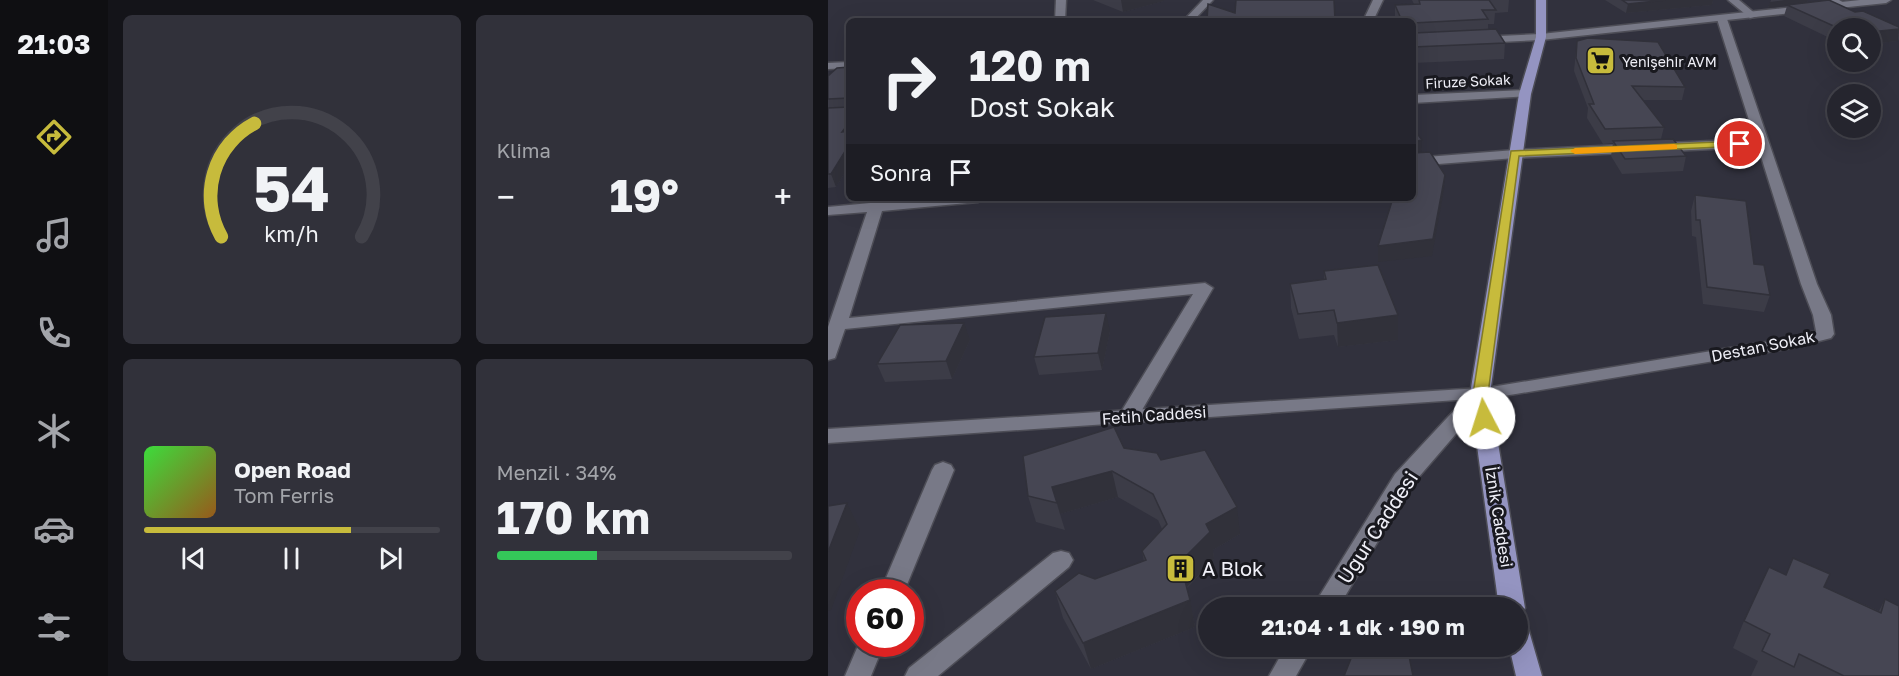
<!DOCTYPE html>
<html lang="tr">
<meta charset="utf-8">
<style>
body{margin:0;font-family:"Golos Text",sans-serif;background:#31313a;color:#f1f3f6;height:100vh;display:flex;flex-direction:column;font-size:22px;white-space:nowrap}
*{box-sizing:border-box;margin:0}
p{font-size:20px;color:#a3a5aa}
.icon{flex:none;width:33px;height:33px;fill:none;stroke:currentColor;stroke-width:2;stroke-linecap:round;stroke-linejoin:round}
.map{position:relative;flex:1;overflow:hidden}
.sheet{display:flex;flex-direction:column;gap:15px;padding:15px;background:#141419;width:720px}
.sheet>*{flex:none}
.hud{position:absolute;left:18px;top:18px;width:570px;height:183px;border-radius:9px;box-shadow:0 6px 24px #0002,0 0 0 2px #42424a;background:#25252e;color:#f1f3f6;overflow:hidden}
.tools{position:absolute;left:999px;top:18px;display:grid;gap:12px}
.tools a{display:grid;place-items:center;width:54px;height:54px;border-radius:50%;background:#25252e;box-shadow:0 6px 24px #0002,0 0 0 2px #42424a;font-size:30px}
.speed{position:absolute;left:18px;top:579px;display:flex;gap:12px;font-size:30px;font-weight:700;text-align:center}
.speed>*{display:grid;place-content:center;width:78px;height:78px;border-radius:50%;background:#25252e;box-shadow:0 6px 24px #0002,0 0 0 2px #42424a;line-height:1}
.speed .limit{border:9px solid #d22;background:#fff;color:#111}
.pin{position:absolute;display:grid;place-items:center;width:51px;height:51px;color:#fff;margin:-26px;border:3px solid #fff;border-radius:50%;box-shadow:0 2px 6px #0007}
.me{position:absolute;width:66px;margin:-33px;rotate:355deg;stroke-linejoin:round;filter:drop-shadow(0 0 4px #0008)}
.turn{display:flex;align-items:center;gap:21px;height:126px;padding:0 24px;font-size:27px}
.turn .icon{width:78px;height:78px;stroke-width:2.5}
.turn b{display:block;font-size:42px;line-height:51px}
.then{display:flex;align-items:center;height:57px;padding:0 24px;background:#0003;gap:12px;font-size:22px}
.big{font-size:45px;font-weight:700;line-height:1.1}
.sheet .card{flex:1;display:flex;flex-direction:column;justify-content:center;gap:9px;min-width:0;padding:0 21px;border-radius:9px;background:#31313a}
.sheet .dial{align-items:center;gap:0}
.dial svg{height:156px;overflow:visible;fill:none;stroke:#42424a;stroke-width:7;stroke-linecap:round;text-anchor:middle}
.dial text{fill:#f1f3f6;stroke:none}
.song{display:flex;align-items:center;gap:18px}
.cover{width:72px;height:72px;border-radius:9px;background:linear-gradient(135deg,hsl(120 70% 55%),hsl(30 70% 35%))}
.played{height:6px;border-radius:3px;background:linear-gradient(90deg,#c7bb3c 70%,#42424a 70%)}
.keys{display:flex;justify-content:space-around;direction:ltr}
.heat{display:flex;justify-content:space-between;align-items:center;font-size:33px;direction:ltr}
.charge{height:9px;border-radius:4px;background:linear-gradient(90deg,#34c759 34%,#42424a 0)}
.sheet .tiles{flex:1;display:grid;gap:15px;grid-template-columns:repeat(2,1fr)}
.trip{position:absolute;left:370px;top:597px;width:330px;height:60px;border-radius:30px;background:#25252e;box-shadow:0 6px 24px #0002,0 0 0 2px #42424a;font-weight:700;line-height:60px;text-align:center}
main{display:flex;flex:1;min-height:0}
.menu{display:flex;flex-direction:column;width:108px;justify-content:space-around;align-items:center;background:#0f0f12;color:#a3a5aa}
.menu .icon{width:42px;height:42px}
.menu .current{color:#c7bb3c}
.menu b{font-size:27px;color:#f1f3f6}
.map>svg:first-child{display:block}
</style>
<main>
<nav class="menu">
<b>21:03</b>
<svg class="icon current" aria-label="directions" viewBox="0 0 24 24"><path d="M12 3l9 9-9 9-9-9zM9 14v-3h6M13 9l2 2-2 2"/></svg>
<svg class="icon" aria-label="music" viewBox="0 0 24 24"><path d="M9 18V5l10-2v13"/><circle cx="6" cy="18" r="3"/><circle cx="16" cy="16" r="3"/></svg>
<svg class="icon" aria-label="phone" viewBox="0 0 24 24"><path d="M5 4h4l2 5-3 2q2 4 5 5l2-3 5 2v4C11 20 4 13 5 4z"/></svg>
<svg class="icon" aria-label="climate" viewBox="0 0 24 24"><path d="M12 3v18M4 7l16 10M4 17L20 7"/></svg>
<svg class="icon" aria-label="car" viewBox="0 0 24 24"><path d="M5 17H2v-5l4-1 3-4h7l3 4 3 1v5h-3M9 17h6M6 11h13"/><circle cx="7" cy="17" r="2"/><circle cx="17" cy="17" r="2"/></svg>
<svg class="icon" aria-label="filters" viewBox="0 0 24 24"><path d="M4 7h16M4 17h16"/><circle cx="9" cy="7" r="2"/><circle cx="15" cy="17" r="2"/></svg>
</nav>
<section class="sheet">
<div class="tiles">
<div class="card dial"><svg viewBox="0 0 100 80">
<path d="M14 69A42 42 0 1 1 86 69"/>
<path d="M14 69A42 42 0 0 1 31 11" stroke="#c7bb3c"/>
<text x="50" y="56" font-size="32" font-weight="700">54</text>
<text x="50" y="72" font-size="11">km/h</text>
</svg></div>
<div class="card"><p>Klima</p>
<div class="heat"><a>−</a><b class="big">19°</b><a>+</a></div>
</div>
<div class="card">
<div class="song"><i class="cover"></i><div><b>Open Road</b><p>Tom Ferris</p></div></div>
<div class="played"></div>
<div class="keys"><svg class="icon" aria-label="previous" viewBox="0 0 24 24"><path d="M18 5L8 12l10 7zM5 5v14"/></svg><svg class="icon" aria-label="pause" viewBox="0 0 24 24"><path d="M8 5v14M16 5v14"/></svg><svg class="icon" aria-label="next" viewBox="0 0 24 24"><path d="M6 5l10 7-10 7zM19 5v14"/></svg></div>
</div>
<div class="card"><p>Menzil · 34%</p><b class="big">170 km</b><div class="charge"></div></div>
</div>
</section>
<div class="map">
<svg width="1071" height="676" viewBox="0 0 1071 676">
<rect width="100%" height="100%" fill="#31313d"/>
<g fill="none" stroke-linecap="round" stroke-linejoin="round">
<defs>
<g id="street">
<path d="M228,0H238L237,21H227Z"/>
<path d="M375,0H385L365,21H355Z"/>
<path d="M545,0H555L545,21H535Z"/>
<path d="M900,0H911L930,16L922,18Z"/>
<path d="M998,0H1011L1020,5L1015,8Z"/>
<path d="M891,17L899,19L989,284L1003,315L1006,334L1003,338L964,348L658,399L583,486L510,608H484L567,474L645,390L963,338L988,331L985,315L973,284L930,147L687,158L585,166V158L687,150L927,139L889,19Z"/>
<path d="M697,90L701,92V96L585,103V95Z"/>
<path d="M44,198H58L57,202L100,198H157L150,202L54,211L21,318L377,283L385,288L307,422L300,424L293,422L290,417L365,294L17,329L7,358L0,360V327L39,212L0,215V207L42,203Z"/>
<path d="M115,462L123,465L126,470L76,592H52L104,470L107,465Z"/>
<path d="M233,551L241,553L245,560L241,567L110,676H77L81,668L225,553Z"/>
<path d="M32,641V644H56L43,676H17Z"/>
<path d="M458,646H485L468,676H441Z"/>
</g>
<g id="secondary">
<path d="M1032,0H1063L1058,3L713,40L650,43L645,40L650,37L713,34Z"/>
<path d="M21,62V68L0,69V63Z"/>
<path d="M652,388L659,390L662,394L659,398L0,443V429Z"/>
</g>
<g id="primary">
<path d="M708,0H718V37L703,94L662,394L697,608L690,616V608H671L642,394L691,94L708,37Z"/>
<path d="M690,621L699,624L714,676H688L681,646H690Z"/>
</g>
</defs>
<use href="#street" stroke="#4d4d56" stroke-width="3"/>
<use href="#secondary" stroke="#4d4d56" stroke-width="3"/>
<use href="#primary" stroke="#4d4d56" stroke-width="3"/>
<use href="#street" fill="#787987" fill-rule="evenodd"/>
<use href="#secondary" fill="#787987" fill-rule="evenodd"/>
<use href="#primary" fill="#9494c1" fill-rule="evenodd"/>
</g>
<g fill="#3c3c47">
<path d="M265,0H336V1L295,12Z"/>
<path d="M584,0H681L680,12L667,13L666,24H660V30L677,43L676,59L585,63V21H568L567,19V5L586,4Z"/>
<path d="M777,0H885L884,5L798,13Z"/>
<path d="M943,0H980L979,3L1027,12L1071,27V39L1070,41L1042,44V28H1010V42L956,16L959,6L940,8Z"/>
<path d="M749,41L857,87L854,100H815L836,127L833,139L858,156L855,171L794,174L783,156L785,143L775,144L759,118L760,108L746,71Z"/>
<path d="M21,67V166L8,187L0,188V76Z"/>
<path d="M867,195L926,264L942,295L936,312L875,304L868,237L864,236L863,211Z"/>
<path d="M496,271L570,315V340L510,347L506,335L471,339L463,308L462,284L496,280Z"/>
<path d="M282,331L274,370L211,375L206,357Z"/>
<path d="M142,340L124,379L57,382L49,364Z"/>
<path d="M296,448L333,460L412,534L385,550L386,559L359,588L367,627L263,669L235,618L227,591L267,579L316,561L314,551L334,529L330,520L290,497L232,514L237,530L208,522L200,496Z"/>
<path d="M996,587L1051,611L1057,599L1071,676H923L930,661L905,648L916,621Z"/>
</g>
<g fill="#31313a">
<path d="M293,0H336V1L295,12Z"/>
<path d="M837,0H885L884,5L798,13L800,4Z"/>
<path d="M957,0H980L979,3L959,5V6L940,8L942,2Z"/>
<path d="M1071,29L1070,41L1042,44V32Z"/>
<path d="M21,123V141L14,132Z"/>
<path d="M594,140L593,155L585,156V142Z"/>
<path d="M21,145V166L8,187L3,174Z"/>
<path d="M617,175L616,190L604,256L550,262V246Z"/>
<path d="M278,313L282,331L274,370L270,353Z"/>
<path d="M570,315V340L510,347L509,323Z"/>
<path d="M136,323L142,340L124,379L118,361Z"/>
<path d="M284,471L290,497L232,514L224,487Z"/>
<path d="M19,503L32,530L3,610L0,611V552Z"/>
<path d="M409,507L412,534L385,550L386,559L357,589L352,562L378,524Z"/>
<path d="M362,600L367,627L263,669L255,643Z"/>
</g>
<g fill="#464653" stroke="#31313a" stroke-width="1.5">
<path d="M408,0H506L507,21H379L380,4L407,13Z"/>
<path d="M591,0H661L668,10H654L660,19L585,23V21H574L567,5L592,4Z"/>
<path d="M794,0H837L800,4Z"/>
<path d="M1001,0L1027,12L1035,11L1071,27V29L1042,32V28H1010L959,5Z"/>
<path d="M668,29L677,43L585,47V31L586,33Z"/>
<path d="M760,38L830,42L857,87L804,86L836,127L777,129L761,104H766L748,58L749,41Z"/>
<path d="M21,67V98L0,99V76L9,68Z"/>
<path d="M21,107V123L14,132L21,131V145L3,174H0V108Z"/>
<path d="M585,128L594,140L585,142Z"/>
<path d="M845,139L858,156L797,159L785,141Z"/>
<path d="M602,152L617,175L605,239L550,246L565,198H585V153Z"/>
<path d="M867,195L918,201L926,264L936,265L942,295L879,287L872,220H868Z"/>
<path d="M550,265L570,315L509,323L506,310L470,314L462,284L498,279L496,271Z"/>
<path d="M278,313L270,353L206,357L217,317Z"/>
<path d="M136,323L118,361L49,364L72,325Z"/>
<path d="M286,427L296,448L329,453L333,460L377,450L409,507L378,524L382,532L352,562L362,600L255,643L227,591L251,573L267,579L318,560L314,551L339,524L325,494L284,471L224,487L229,503L200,496L195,456Z"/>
<path d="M19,503L0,552V506Z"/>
<path d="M965,558L1002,574L996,587L1053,613L1057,599L1071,606V676H1016L971,654L966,667L934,651L942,634L916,621L941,567L958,575Z"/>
<path d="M528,646H579L585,676H516Z"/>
</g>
<path fill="#c7bb3c" stroke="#817a27" stroke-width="1.5" d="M912,141L916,142V146L691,156L660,394L663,418L656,423L650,422L645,394L683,151Z"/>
<path fill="#f59e0b" d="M846,144L849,145V149L747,154L742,151L747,148Z"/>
<defs>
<symbol id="supermarket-square" viewBox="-11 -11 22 22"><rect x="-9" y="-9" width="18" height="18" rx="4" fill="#c7bb3c" stroke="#19191f"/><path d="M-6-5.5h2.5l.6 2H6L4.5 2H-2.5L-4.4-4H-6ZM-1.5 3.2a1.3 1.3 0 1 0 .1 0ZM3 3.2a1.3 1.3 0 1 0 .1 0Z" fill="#111"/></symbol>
<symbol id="building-square" viewBox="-11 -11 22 22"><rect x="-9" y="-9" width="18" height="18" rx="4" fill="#c7bb3c" stroke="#19191f"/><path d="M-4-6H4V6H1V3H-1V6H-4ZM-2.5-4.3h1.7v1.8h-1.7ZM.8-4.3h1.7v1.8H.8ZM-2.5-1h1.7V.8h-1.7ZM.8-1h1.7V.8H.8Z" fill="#111"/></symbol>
</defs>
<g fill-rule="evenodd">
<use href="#supermarket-square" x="756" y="44" width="33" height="33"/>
<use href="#building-square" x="336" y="552" width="33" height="33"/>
</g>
<g text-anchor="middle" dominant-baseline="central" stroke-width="6" stroke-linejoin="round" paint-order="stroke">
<g font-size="14" fill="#f0f0f8" stroke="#19191f" text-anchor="start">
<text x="794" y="61">Yenişehir AVM</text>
</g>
<g font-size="14" fill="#f0f0f8" stroke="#19191f">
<text transform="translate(640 81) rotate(-3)">Firuze Sokak</text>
</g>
<g font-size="16" fill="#f0f0f8" stroke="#19191f">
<text transform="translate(935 346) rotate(-11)">Destan Sokak</text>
<text transform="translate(326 415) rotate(-4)">Fetih Caddesi</text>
<text transform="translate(671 517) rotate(81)">İznik Caddesi</text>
</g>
<g font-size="20" fill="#f0f0f8" stroke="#19191f">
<text transform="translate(549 527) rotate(-57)">Uğur Caddesi</text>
</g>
<g font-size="20" fill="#f0f0f8" stroke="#19191f" text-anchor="start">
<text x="374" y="568">A Blok</text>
</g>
</g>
</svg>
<div class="tools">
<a><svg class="icon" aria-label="search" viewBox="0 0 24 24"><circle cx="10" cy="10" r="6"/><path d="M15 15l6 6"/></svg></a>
<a><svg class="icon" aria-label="layers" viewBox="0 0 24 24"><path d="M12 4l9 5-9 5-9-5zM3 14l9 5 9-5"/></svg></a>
</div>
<div class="speed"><div class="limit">60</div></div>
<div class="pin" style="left:912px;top:144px;background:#d93025"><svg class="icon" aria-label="arrive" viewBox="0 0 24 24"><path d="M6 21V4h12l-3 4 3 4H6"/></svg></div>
<svg class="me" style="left:656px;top:418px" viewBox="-20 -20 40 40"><circle r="19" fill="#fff"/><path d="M0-13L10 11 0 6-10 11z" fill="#c7bb3c"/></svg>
<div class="trip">21:04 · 1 dk · 190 m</div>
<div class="hud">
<div class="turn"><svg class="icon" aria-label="right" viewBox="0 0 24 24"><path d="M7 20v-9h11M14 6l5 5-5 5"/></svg><div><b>120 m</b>Dost Sokak</div></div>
<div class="then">Sonra<svg class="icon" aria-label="arrive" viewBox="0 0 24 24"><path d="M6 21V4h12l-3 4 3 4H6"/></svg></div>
</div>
</div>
</main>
